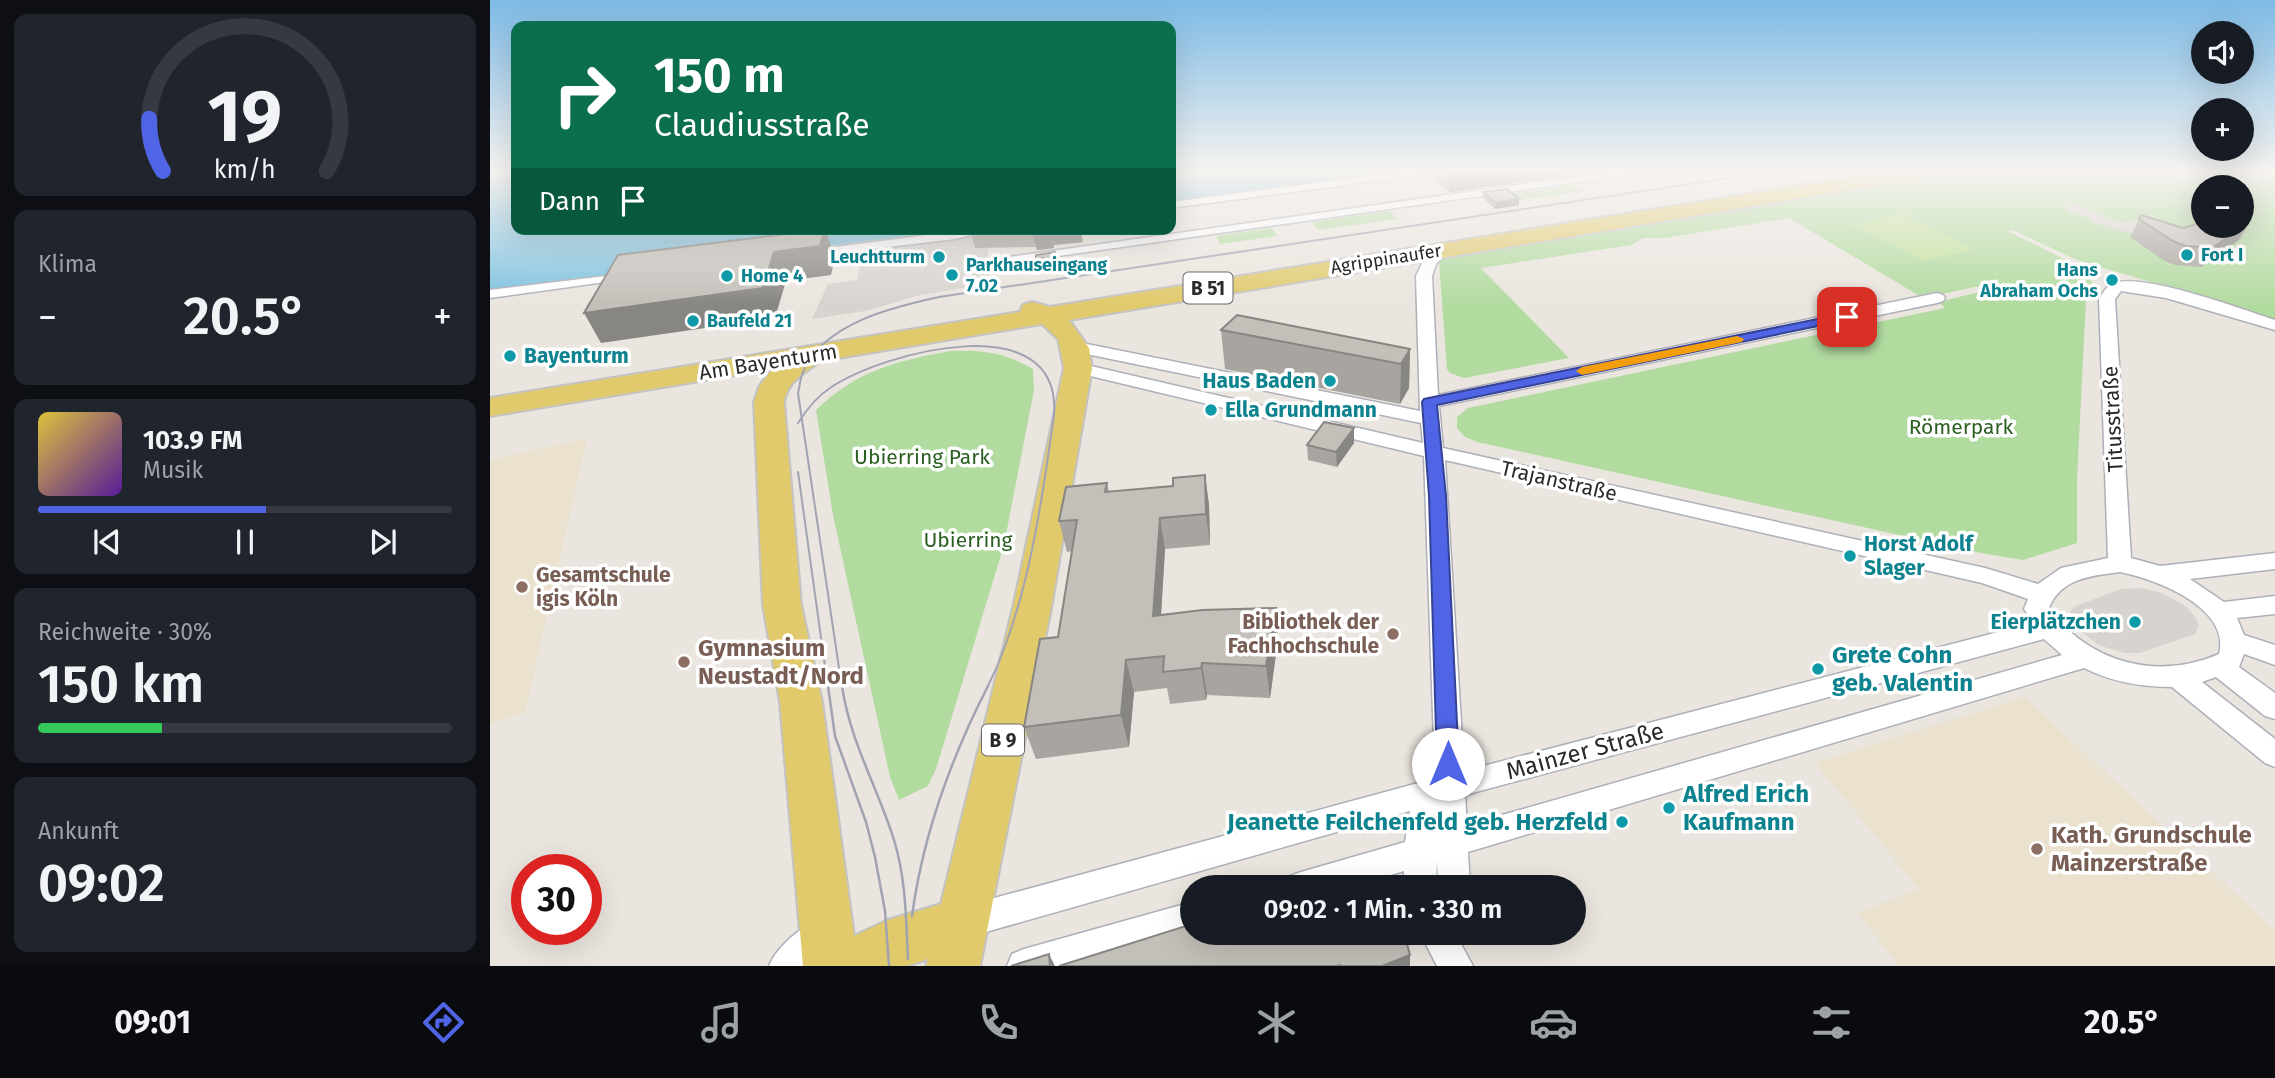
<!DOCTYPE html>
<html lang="de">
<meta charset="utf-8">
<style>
body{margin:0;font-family:"Fira Sans",sans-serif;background:#20242c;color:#f1f3f6;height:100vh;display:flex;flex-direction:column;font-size:26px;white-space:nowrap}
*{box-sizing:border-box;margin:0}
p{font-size:23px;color:#9ea1a6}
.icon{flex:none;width:38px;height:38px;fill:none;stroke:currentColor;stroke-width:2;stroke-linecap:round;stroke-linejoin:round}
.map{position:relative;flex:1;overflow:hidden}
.side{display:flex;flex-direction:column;gap:14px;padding:14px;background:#0d0f14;width:490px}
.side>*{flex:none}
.hud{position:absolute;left:21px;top:21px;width:665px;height:214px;border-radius:14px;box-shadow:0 7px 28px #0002;background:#0b6e4f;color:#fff;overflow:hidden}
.fabs{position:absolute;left:1701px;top:21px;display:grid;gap:14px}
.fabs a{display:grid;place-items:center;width:63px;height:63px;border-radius:50%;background:#171b24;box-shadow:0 7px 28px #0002;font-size:35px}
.speed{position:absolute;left:21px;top:854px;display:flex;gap:14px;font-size:35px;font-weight:700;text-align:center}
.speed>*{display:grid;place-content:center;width:91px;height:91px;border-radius:50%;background:#171b24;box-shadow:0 7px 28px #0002;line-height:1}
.speed .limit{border:10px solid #d22;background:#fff;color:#111}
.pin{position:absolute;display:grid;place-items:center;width:60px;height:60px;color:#fff;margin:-30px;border-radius:14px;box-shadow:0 4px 10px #0006}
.me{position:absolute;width:77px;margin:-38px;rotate:0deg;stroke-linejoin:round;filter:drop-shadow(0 0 5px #0008)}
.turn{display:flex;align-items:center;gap:24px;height:147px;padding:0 28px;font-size:32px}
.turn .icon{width:91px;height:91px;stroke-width:2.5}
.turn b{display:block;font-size:49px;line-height:60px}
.then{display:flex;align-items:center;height:66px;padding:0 28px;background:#0003;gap:14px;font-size:26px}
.big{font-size:52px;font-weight:600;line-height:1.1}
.side .tile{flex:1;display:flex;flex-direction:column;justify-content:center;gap:10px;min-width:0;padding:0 24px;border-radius:14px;background:#20242c}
.side .dial{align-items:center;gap:0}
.dial svg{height:182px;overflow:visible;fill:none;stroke:#363941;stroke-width:7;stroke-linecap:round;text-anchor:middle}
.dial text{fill:#f1f3f6;stroke:none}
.song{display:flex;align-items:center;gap:21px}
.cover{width:84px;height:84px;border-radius:10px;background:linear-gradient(135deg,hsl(50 70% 55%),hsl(270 70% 35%))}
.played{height:7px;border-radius:4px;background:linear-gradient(90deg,#5065e5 55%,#363941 55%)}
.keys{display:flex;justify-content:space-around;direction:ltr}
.heat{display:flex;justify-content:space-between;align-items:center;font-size:38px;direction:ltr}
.charge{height:10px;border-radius:5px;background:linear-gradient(90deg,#34c759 30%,#363941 0)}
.trip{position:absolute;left:690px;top:875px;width:406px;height:70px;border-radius:35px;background:#171b24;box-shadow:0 7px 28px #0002;font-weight:600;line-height:70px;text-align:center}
.dock{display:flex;height:112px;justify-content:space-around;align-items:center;background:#090b0e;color:#9ea1a6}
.dock .icon{width:49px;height:49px}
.dock .current{color:#5065e5}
.dock b{font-size:32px;color:#f1f3f6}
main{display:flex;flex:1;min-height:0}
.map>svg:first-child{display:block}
</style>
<main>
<section class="side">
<div class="tile dial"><svg viewBox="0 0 100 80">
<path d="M14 69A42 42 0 1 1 86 69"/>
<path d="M14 69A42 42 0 0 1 8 46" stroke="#5065e5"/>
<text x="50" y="56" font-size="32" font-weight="700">19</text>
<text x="50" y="72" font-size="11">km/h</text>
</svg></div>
<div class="tile"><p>Klima</p>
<div class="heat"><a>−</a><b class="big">20.5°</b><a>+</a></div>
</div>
<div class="tile">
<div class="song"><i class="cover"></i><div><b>103.9 FM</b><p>Musik</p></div></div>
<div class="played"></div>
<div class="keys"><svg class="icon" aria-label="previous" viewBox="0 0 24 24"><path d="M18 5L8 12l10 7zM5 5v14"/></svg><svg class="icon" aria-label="pause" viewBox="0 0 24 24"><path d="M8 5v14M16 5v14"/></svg><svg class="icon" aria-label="next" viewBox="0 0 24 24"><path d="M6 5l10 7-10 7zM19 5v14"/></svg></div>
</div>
<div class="tile"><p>Reichweite · 30%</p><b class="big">150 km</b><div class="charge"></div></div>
<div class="tile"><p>Ankunft</p><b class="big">09:02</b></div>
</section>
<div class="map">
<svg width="1785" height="966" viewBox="0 0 1785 966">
<rect width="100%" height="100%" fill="#eae5de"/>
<g fill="#eae2cf">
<path d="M97,438L35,713L0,724V460Z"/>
<path d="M1535,697L1785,931V966H1410L1367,913L1429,889L1325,763Z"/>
</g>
<g fill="#b2dba0" fill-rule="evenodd">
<path d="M1483,170H1785V319L1587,260L1523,230L1518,231L1606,275L1598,276L1603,285L1596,300L1587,479V543L1533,560L1491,553L987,442L975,437L967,428V417L978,408L1455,308L1449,302L1501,289L1494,285L1433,298L1299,218L1175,238H1153L1141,245L991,268L1079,358L974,378L960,373L957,369L949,262L953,256L1216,216ZM1713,187H1752V226H1713Z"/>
<path d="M1082,185L1091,192L1029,200L1022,194Z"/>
<path d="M900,211L907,219L828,230L822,222Z"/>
<path d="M782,228L787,236L730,244L726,236Z"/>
<path d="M460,351C494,350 512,352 543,369L544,390L514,545L446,769L438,786L409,800L400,777L343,515L326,410C366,371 406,361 460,351Z"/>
</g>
<path fill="#c1e19d" d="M1414,214L1485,250L1433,261L1363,224Z"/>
<g fill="#d7d4d0">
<path d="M1580,202L1631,223L1654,219L1643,234L1598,221L1601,218L1579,212L1576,210L1577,207L1568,203Z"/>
<path d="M469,229H498V284L430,295L375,311L322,319L338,284L367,280L374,242L432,234L433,238L465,234Z"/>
<path d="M1652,588L1672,593L1697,607L1707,620L1709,626L1705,634L1650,653H1634L1608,645L1583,624L1580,612L1584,607L1630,589Z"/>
</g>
<g fill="#7cc2e1">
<path d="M0,170H26V229H469L0,290Z"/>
<path d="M681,170H930L681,202Z"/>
</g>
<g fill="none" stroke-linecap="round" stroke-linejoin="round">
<defs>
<g id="pedestrian">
<path d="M926,170H953L948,173L681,208V202Z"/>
<path d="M1132,170H1157L1152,173L498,266L492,263L498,260Z"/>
<path d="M483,229H506L465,239L322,256L316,253L322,250Z"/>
<path d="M133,274L137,275V279L0,298V290Z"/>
</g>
<g id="minor">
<path d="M952,246L959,250L946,264L942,276L948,395L1447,293L1453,295L1455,298L1453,301L1447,303L949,406L953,448L1495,568L1548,584L1571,568L1618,558L1609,299C1613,293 1616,286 1624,283C1655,273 1751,309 1785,320V330L1676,298L1631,291L1625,299L1641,558L1670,566L1785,553V569L1700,579L1734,602L1785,596V614L1747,618L1754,635L1785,645V665L1754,654L1749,667L1785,693V719L1775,716L1726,677L1712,682L1785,739V767L1775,763L1682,687C1651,687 1622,682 1594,668L978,852L980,887H948L947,861L946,887H914V871L860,887H795L800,876L811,872L915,842L920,811L475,938L463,933L459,922L463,911L475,906L932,782L936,775L945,772L934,456L588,373L579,368L588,363L933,443L931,423L587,352L578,347L587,342L930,411L926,276L934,259ZM955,460L1492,583L1538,599L1534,609L1543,623L974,771ZM1630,572C1665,579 1741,607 1729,654C1667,681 1599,663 1559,608C1571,578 1601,576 1630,572ZM1554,639L1572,655L977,825L975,795Z"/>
<path d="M702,902V933H705L702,934L592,966H517L522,954L534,949Z"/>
<path d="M332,918L344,923L349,934L344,945L321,966H279C287,946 312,926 332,918Z"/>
<path d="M930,933H965L983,966H947Z"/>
</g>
<path id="primary" d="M1406,170H1453L1450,174L1443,176L579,320L599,348L602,368L561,608L490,966H436L438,959L417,966H313L290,702L273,605L264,402L269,387L282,369L0,416V398L530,312L533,305L542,302L560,307ZM552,324L568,339L574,368L523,608L451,904L398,920L364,936L332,702L311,605L294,402C298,380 314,374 330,361Z"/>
</defs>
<use href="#pedestrian" stroke="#aeafb9" stroke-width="3"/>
<use href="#minor" stroke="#aeafb9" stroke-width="3"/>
<use href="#primary" stroke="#c3c3c3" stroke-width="4"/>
<use href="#pedestrian" fill="#fff" fill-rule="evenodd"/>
<use href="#minor" fill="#fff" fill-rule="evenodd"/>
<use href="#primary" fill="#e0ca6c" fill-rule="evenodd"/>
<g stroke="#a1a3b2" stroke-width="2">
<path d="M308,423C317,409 326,397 340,388C393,352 572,304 564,415C552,502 537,609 497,688"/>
<path d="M308,472L338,688"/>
<path d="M352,688L308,393C310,386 310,378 313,372C334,323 403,307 449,297L1293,170"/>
</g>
<g stroke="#a1a3b2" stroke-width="2.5">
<path d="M338,686L345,736L376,822L385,857L395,911L399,966"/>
<path d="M352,686C360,742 388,788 404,840C416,879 416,919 418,959"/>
<path d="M422,916C433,834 460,760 498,686"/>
</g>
</g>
<g fill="#a8a49f">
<path d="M942,170H1101V172L959,192L942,176Z"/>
<path d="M993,192L1029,199V205L1005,209L993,198Z"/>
<path d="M1651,215L1693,228L1760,221L1749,240L1711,267L1685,265L1673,260L1640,237Z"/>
<path d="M480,229H590L593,242L564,245V248L547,250L546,247L485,248Z"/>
<path d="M731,330L920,349L919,388L910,404L735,369Z"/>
<path d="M864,443L847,467L818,460L817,445Z"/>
<path d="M715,475L719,505L720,545L675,549L671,615L786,608L788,639L780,698L717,695L716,700L680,704L677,688L644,692L639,747L546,759L534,727L568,637L582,551L577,552L569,521L617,483L619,492L683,486Z"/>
</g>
<g fill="#888682">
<path d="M959,170H1101V172L959,192Z"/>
<path d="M1029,199V205L1005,209L1006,203Z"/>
<path d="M1760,221L1749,240L1711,267L1722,248Z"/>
<path d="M335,229L345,257L341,275L296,281L285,318L111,343L94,313L284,252Z"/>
<path d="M560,229H590L593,242L564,245Z"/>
<path d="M560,229L564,248L547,250L542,232Z"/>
<path d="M566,257L567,263L547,266L546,259Z"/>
<path d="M920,349L919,388L910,404L911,364Z"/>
<path d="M864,428V443L847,467L846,452Z"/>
<path d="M715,475L719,505L720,545L716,514Z"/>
<path d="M670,518L675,549L669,647L663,616Z"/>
<path d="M786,608L788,639L780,698L776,666Z"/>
<path d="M636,660L644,692L639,747L631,715Z"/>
<path d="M712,663L717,695L716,700L711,668Z"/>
<path d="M559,954L565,966H560Z"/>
<path d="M920,955V966H892Z"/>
</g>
<g fill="#c3bfb9" stroke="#888682" stroke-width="2">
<path d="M1017,189L1029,199L1006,203L993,192Z"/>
<path d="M1651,215L1693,228L1713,222V226H1752V219L1760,221L1722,248L1696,246L1683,241L1649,219Z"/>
<path d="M335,229L330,246L284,252L273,288L94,313L128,255Z"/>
<path d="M542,229H560L542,232Z"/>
<path d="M565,252L566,257L546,259V255Z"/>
<path d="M747,315L920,349L911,364L731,330Z"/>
<path d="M834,422L864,428L846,452L817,445Z"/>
<path d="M715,475L716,514L670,518L663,616L712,610L786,608L776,666L712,663L711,668L673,672L674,656L636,660L631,715L534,727L550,639L568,637L587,520L569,521L576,487L617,483L615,492L683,486V478Z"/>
<path d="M845,879L848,887H818Z"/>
<path d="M900,880L902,887H873Z"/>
<path d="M702,924V933H914L920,955L892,966H850V965L846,966H569Z"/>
<path d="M559,954L560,966H521Z"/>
</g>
<linearGradient id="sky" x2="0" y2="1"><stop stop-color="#7dbae5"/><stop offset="0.56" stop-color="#f6f3f0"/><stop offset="1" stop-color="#f6f3f0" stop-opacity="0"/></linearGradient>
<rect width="1785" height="305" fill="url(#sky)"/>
<path fill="#5065e5" stroke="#344295" stroke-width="2" d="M1357,313L1364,317L1362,319L947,405L956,496L969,764L965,770L958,773L950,770L947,764L939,496L932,402L934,399Z"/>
<path fill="#f59e0b" d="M1247,336L1254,339L1252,342L1092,375L1086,371L1092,367Z"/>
<g fill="#0f9aa8" stroke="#fff" stroke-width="2.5">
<circle cx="1697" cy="255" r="7"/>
<circle cx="449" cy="257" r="7"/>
<circle cx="462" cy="275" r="7"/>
<circle cx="237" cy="276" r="7"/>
<circle cx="1622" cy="280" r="7"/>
<circle cx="203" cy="321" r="7"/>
<circle cx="20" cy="356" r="7"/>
<circle cx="840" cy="381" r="7"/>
<circle cx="721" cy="410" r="7"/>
<circle cx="1360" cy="556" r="7"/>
<circle cx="1645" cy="622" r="7"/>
<circle cx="1328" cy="669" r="7"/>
<circle cx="1179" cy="808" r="7"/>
<circle cx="1132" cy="822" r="7"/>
</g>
<g fill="#8d6e63" stroke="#fff" stroke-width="2.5">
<circle cx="32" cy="587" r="7"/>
<circle cx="903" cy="634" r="7"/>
<circle cx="194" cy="662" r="7"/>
<circle cx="1547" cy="849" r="7"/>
</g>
<g text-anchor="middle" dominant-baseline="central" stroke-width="7" stroke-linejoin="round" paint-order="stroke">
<g font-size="18" font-weight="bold" fill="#0d838f" stroke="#fff" text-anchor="start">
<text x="1711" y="255">Fort I</text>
<text x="435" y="257" text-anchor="end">Leuchtturm</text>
<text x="476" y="265">Parkhauseingang<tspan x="476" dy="21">7.02</tspan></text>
<text x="1608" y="270" text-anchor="end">Hans<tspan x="1608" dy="21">Abraham Ochs</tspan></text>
<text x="251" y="276">Home 4</text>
<text x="217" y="321">Baufeld 21</text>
</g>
<g font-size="18" fill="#2a2a2a" stroke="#fff">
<text transform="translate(896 259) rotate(-9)">Agrippinaufer</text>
</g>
<g fill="#fff" stroke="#6a6a6a" stroke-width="2">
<rect x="693.5" y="272.5" width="49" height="31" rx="5"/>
<rect x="492" y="724.5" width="42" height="31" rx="5"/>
</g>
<g font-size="19" font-weight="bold" fill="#2a2a2a">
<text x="718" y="288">B 51</text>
<text x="513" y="740">B 9</text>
</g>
<g font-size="21" font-weight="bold" fill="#0d838f" stroke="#fff" text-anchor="start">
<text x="34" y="356">Bayenturm</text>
<text x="826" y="381" text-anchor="end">Haus Baden</text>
<text x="735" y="410">Ella Grundmann</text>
<text x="1374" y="544">Horst Adolf<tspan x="1374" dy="24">Slager</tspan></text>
<text x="1631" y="622" text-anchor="end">Eierplätzchen</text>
</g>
<g font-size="21" fill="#2a2a2a" stroke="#fff">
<text transform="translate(278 362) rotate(-9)">Am Bayenturm</text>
<text transform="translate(1623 419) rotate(-93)">Titusstraße</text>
<text transform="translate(1069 481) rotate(13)">Trajanstraße</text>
</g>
<g font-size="21" fill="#2c5f22" stroke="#fff">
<text x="1471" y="427">Römerpark</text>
<text x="432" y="457">Ubierring Park</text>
<text x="478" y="540">Ubierring</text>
</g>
<g font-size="21" font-weight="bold" fill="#785e54" stroke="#fff" text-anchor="start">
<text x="46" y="575">Gesamtschule<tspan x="46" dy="24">igis Köln</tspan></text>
<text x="889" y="622" text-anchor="end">Bibliothek der<tspan x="889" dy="24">Fachhochschule</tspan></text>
</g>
<g font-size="24" font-weight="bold" fill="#785e54" stroke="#fff" text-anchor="start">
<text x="208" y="648">Gymnasium<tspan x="208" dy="28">Neustadt/Nord</tspan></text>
<text x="1561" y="835">Kath. Grundschule<tspan x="1561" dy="28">Mainzerstraße</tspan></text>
</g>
<g font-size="24" font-weight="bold" fill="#0d838f" stroke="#fff" text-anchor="start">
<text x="1342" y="655">Grete Cohn<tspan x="1342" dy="28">geb. Valentin</tspan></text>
<text x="1193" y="794">Alfred Erich<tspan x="1193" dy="28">Kaufmann</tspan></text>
<text x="1118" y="822" text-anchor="end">Jeanette Feilchenfeld geb. Herzfeld</text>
</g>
<g font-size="24" fill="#2a2a2a" stroke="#fff">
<text transform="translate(1095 751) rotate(-15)">Mainzer Straße</text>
</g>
</g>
</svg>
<div class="fabs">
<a><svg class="icon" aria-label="sound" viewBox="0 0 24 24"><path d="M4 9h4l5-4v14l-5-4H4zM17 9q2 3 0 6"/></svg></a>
<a>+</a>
<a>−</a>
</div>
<div class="speed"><div class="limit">30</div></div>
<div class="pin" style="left:1357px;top:317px;background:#d93025"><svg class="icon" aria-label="arrive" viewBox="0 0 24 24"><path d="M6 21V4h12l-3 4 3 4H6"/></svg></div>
<svg class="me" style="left:958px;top:764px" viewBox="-20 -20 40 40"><circle r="19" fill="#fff"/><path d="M0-13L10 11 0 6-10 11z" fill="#5065e5"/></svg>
<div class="trip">09:02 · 1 Min. · 330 m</div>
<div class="hud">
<div class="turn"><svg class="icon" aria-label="right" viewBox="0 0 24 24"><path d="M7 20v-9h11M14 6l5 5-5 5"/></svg><div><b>150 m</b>Claudiusstraße</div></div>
<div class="then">Dann<svg class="icon" aria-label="arrive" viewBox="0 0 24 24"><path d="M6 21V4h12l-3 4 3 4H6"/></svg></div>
</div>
</div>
</main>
<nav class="dock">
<b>09:01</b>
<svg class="icon current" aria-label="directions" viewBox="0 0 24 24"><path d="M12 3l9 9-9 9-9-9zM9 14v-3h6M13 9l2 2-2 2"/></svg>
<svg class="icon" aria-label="music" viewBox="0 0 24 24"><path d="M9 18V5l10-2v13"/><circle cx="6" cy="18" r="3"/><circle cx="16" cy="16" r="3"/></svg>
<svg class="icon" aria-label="phone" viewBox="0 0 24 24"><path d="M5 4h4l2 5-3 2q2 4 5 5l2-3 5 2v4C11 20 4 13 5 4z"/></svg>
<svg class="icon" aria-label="climate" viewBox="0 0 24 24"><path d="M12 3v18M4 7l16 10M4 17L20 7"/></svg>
<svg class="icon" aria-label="car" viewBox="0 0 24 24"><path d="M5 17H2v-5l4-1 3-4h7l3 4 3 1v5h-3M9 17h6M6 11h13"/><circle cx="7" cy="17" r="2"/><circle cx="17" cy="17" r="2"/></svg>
<svg class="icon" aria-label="filters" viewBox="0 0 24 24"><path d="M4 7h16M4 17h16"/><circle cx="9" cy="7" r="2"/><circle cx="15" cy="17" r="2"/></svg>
<b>20.5°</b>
</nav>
